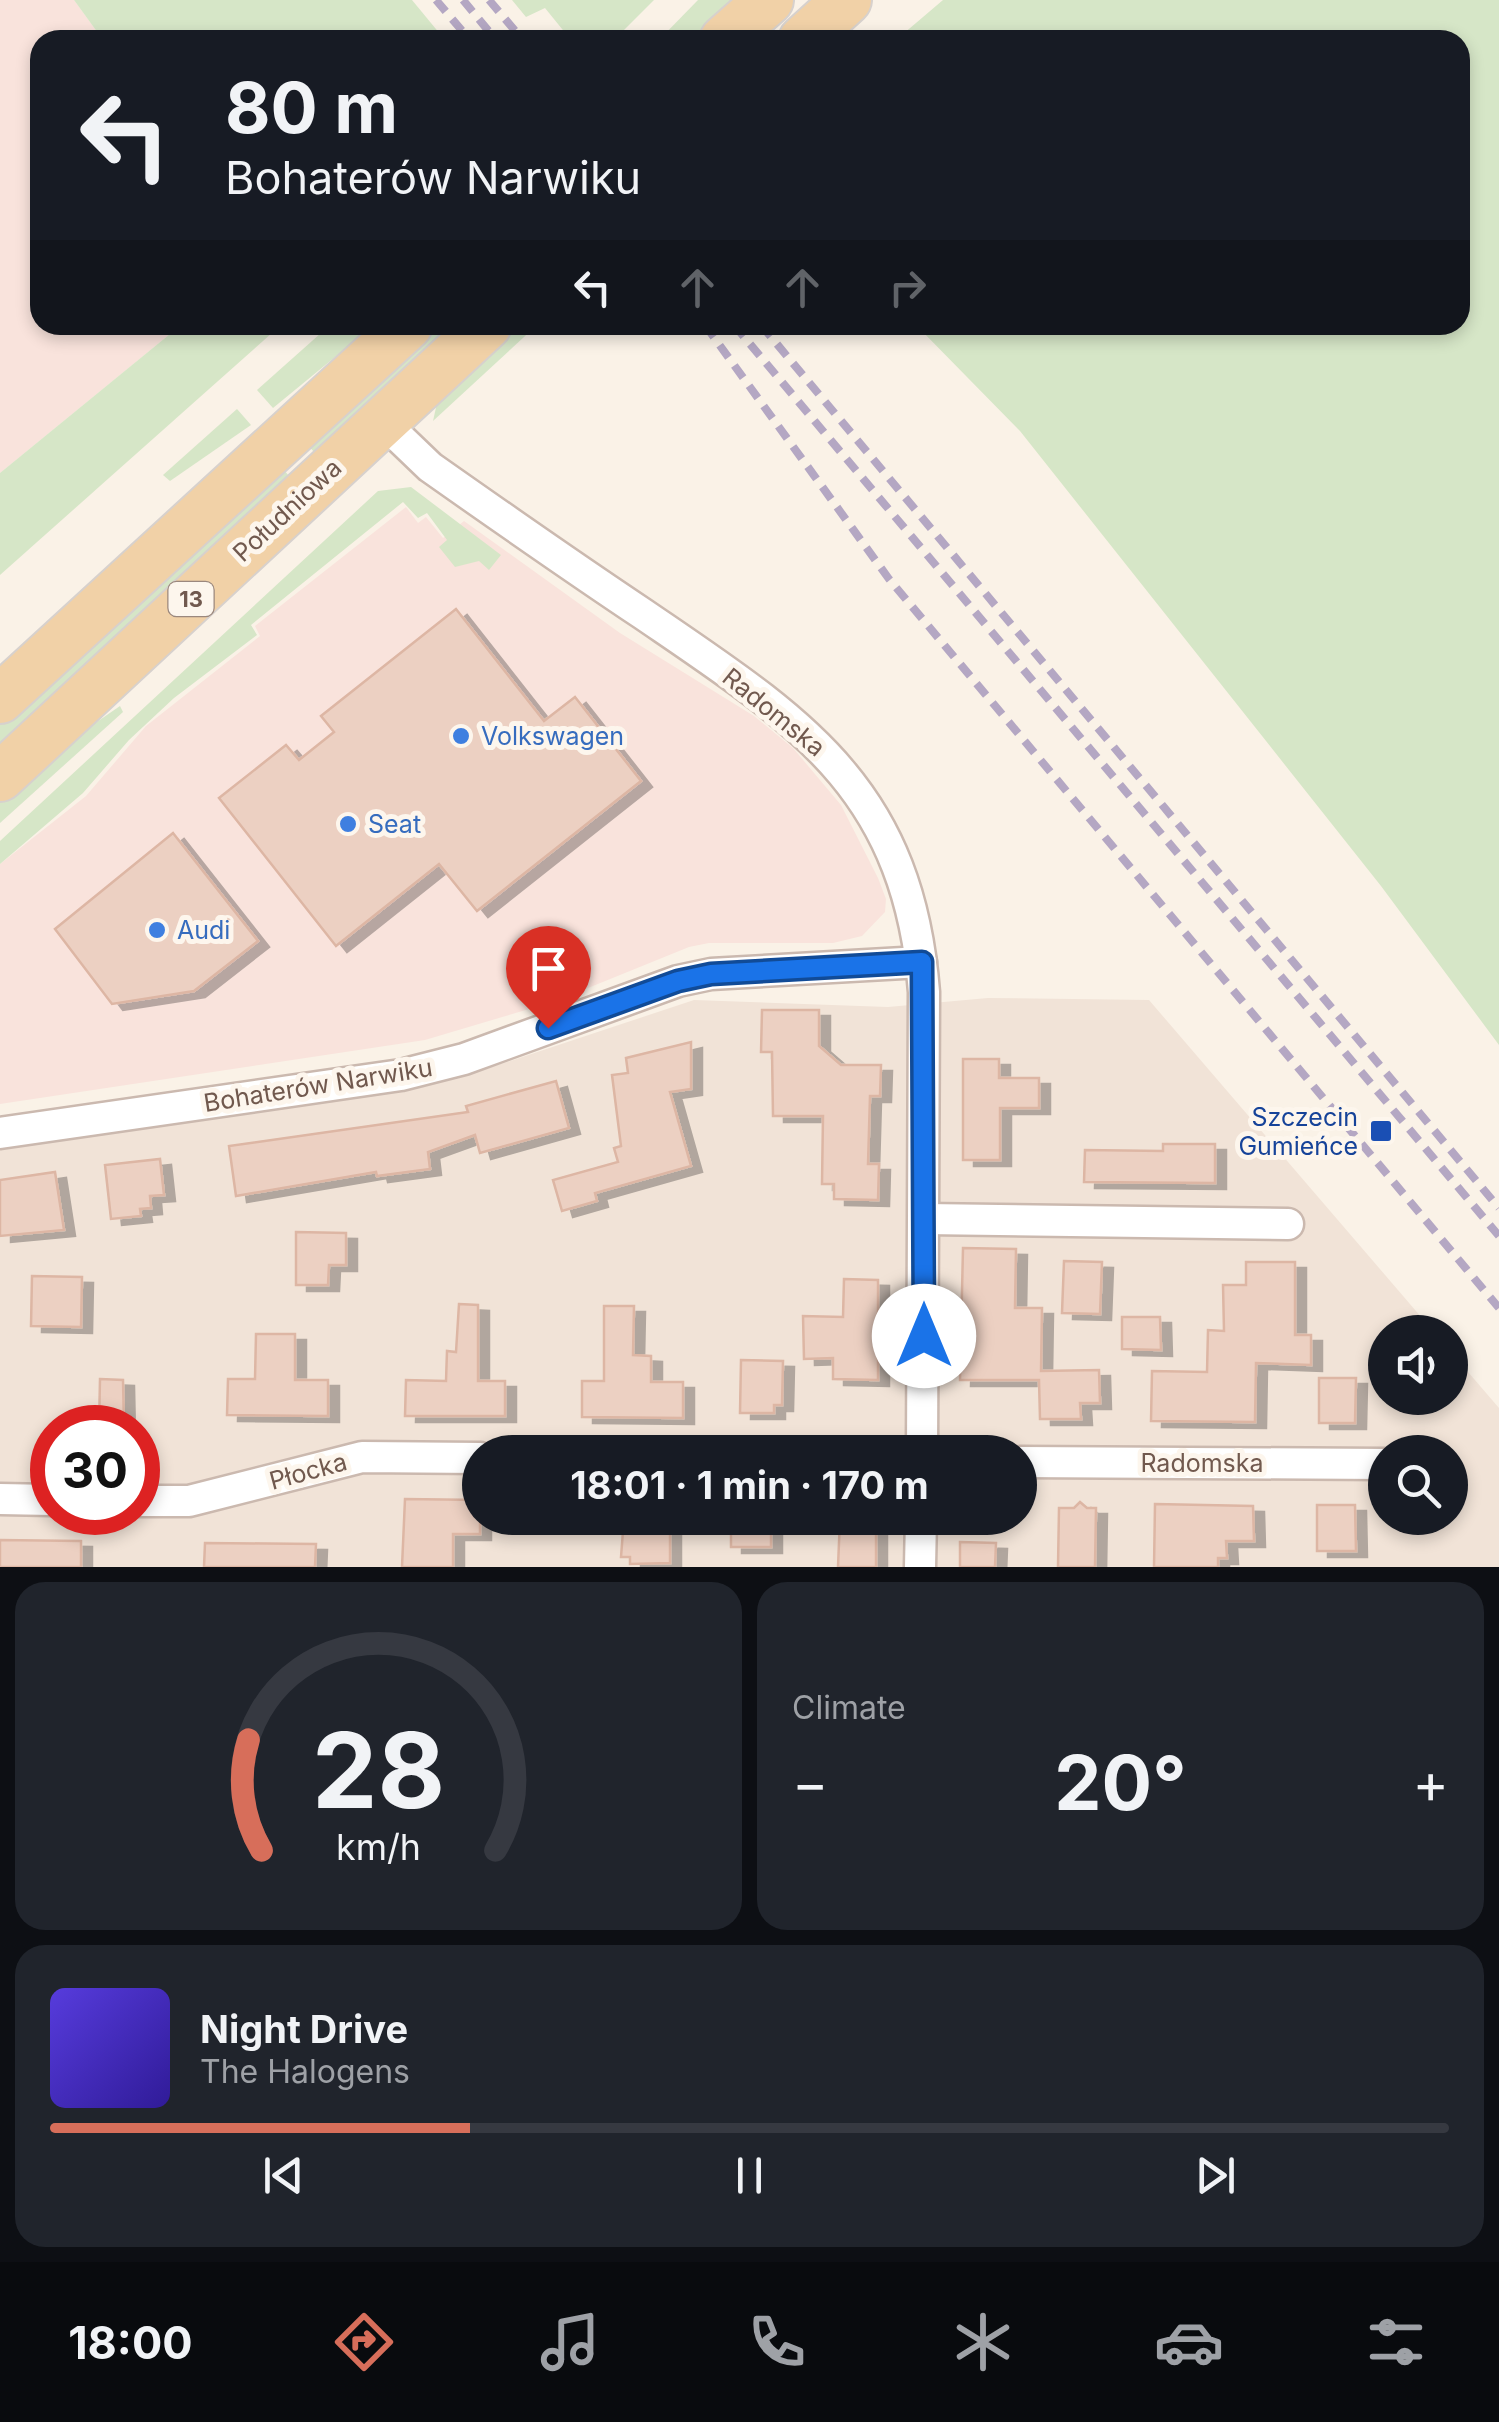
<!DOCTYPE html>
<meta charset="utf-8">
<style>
body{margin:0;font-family:Inter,sans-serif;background:#20242c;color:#f1f3f6;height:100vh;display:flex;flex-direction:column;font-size:38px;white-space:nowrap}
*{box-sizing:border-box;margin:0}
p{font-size:32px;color:#9ea1a6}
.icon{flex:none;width:55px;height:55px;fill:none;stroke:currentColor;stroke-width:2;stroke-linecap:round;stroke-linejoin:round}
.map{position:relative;height:1567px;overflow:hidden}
.drawer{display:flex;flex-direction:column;gap:15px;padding:15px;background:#0d0f14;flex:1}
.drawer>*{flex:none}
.guide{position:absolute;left:30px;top:30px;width:1440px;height:305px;border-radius:30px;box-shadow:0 5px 15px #0003;background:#171b24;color:#f1f3f6;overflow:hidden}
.tools{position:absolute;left:1368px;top:1315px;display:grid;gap:20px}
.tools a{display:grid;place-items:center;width:100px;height:100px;border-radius:50%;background:#171b24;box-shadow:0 5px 15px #0003;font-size:50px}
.speed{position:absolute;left:30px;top:1405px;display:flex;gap:20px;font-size:50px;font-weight:700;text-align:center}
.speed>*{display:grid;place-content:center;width:130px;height:130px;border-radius:50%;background:#171b24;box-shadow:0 5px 15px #0003;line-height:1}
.speed .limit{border:15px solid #d22;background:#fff;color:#111}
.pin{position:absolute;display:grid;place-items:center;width:85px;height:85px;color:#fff;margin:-102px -42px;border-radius:50% 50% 50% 0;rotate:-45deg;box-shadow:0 0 10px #0007}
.pin .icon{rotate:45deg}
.me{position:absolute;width:110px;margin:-55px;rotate:0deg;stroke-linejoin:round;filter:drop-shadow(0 0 8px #0008)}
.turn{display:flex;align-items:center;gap:35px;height:210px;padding:0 30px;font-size:45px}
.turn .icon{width:130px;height:130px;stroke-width:2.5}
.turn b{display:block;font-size:70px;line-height:85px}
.lanes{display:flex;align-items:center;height:95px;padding:0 30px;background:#0003;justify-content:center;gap:50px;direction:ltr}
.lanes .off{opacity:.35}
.big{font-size:75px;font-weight:700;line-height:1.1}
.drawer .widget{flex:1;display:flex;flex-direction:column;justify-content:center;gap:15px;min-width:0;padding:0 35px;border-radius:30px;background:#20242c}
.drawer .dial{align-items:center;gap:0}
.dial svg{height:260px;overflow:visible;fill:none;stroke:#363941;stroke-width:7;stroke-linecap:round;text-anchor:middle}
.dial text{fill:#f1f3f6;stroke:none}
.song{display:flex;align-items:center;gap:30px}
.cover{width:120px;height:120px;border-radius:15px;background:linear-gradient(135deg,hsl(250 70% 55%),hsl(250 70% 35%))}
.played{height:10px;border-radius:5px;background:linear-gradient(90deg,#d76e5a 30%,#363941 30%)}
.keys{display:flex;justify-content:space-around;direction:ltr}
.heat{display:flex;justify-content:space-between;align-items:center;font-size:55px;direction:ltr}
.drawer .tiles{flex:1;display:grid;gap:15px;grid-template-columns:1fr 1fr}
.widget:last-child{grid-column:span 2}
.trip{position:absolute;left:462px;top:1435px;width:575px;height:100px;border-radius:50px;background:#171b24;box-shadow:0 5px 15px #0003;font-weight:700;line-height:100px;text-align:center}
.dock{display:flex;height:160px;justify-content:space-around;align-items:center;background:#090b0e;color:#9ea1a6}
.dock .icon{width:70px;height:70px}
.dock .current{color:#d76e5a}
.dock b{font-size:45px;color:#f1f3f6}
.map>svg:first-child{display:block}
</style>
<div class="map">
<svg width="1499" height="1567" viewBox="0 0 1499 1567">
<defs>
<filter id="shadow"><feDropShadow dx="11" dy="6" stdDeviation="0" flood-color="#0004"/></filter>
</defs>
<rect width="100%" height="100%" fill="#faf2e7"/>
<path fill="#f1e3d7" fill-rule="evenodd" d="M988,998L1149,1000L1434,1332H1385V1398H1450V1351L1499,1408V1567H0V1150L471,1074L694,1000L888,1007ZM52,1428H138V1512H52ZM480,1452H1020V1518H480ZM1385,1452H1450V1518H1385Z"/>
<g fill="#f9e3dc">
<path d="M0,0H74L103,40H40V325H181L0,473Z"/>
<path d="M406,507L418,523L426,517L443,538L464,521L620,633L754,716L793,748L841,805L878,878L886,899L885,912L862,936L833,943H709L689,947L556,1001L425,1040L0,1104V864L86,796L146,726L260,636L255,626Z"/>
</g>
<g fill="#d6e6c7">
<path d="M74,0H412L445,40H103Z"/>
<path d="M512,0H654L614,40H571L545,8L526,17Z"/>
<path d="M698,0H738L695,40H659Z"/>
<path d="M943,0H1499V1045L1381,886L1020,431L916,325H1460V40H896Z"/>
<path d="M181,325H281L0,575V473Z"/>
<path d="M330,325H374L273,408L257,390Z"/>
<path d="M434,325H456L315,453L305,442Z"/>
<path d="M514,325H537L433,421L437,403Z"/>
<path d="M237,409L251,425L170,481L163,475Z"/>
<path d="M279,464L289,476L0,746V722Z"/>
<path d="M411,487L501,555L489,570L479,561L455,567L439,547L447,540L427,513L418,518L403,502L251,625L257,635L174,698L129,740L83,793L0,864V841L378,491Z"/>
<path d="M120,706L123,712L0,823V801L46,757Z"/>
</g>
<g fill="#ecd0c2" stroke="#ddb6a4" stroke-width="2.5" filter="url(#shadow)">
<path d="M456,609L544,721L575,697L641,781L477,911L439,864L336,946L219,798L286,745L299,760L334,732L321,716Z"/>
<path d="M173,833L258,941L194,991L112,1004L55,929Z"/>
<path d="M762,1010H819V1046L841,1065H881L880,1096H870L868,1164H879L878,1200L834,1199V1184H822L823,1116H773L772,1052H761Z"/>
<path d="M691,1042V1089L670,1092L691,1166L595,1193L597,1201L562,1211L553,1180L618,1162L614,1148L621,1146L612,1075L628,1073L626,1058Z"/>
<path d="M963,1059H999V1078H1039V1108H1000V1160H963Z"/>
<path d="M556,1081L569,1128L480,1153L475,1135L428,1152L430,1169L377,1176L376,1172L236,1196L229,1146L468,1112L466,1106Z"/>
<path d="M1163,1144H1215V1183L1084,1182L1085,1150L1163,1151Z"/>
<path d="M160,1159L164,1195L150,1196L151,1208L140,1209L141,1216L111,1219L105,1165Z"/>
<path d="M55,1172L64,1230L0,1236V1180Z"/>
<path d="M296,1232L346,1233V1265H329L328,1285H296Z"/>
<path d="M963,1248L1016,1249L1015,1308H1042L1041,1371L1099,1370L1100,1403H1080L1081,1419H1040L1039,1380H960Z"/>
<path d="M1064,1261L1102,1262L1100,1314L1062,1313Z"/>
<path d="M1246,1262H1295V1335H1311V1365L1256,1363L1255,1422L1151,1421L1152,1371L1207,1372L1208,1330L1224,1331L1223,1285H1246Z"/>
<path d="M32,1276L82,1277L81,1327L31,1326Z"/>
<path d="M844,1279L878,1280V1380L833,1379V1358L804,1359L803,1316L843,1317Z"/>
<path d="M459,1304L478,1305V1381H505V1416H405L406,1380L446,1381L447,1351L456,1352Z"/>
<path d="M604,1306H634L633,1355L651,1356V1382H683V1418L582,1417V1381H604Z"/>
<path d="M1122,1317H1160L1161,1350L1122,1349Z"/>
<path d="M256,1334H295V1380H328V1416L227,1415L228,1379H255Z"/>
<path d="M741,1360L783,1361L782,1405H774V1413H740Z"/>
<path d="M1319,1378H1356L1355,1423H1319Z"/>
<path d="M100,1379L123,1380L124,1428H99Z"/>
<path d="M405,1499L480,1500V1534H453V1567H402Z"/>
<path d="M1080,1502L1087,1508H1096L1095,1567H1058L1059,1508H1074Z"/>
<path d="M1155,1504L1253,1506L1254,1541H1226L1227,1558H1218V1567H1154Z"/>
<path d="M1317,1505H1355L1356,1551H1317Z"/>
<path d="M624,1518H670V1563L630,1564V1557H621Z"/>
<rect x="731" y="1518" width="40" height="29"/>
<path d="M840,1518H876V1567H838Z"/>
<path d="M0,1540L81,1541V1567H0Z"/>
<path d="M960,1542L996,1543L995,1567H960Z"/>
<path d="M205,1543L316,1544L315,1567H204Z"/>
</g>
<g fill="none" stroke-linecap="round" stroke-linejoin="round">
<defs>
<g id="minor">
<path d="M381,420L430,467C501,517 571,566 643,614C798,720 908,786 924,992L922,1452"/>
<path d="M0,1133L401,1075L464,1059L678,981L711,974L921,962"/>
<path d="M925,1219L1288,1224"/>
<path d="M1020,1462L1385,1464"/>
<path d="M0,1499L52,1500"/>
<path d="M138,1501H189L362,1457L480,1458"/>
<path d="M920,1567L921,1518"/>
</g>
<g id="primary">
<path d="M724,40L769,0"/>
<path d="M803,40L847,0"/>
<path d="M0,699L408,325"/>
<path d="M0,777L487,325"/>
</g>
</defs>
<use href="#minor" stroke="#cbb9af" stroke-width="35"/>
<use href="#primary" stroke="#d7d1cd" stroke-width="52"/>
<use href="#minor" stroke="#fff" stroke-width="30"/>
<use href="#primary" stroke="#f1d1a7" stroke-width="48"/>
<g stroke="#b4a7c3" stroke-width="8" stroke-dasharray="15 10" stroke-linecap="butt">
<path d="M436,0L470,40"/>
<path d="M463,0L496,40"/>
<path d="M489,0L523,40"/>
<path d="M705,325L889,579L1499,1308"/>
<path d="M734,325L1499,1236"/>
<path d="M761,325L1499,1208"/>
</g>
</g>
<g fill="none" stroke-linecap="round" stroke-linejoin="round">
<defs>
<path id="route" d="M548,1028L678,981L711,974L922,962L924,1336"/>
</defs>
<use href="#route" stroke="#114b97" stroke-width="25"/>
<use href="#route" stroke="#1a73e8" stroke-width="18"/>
</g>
<g fill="#3f7fe0" stroke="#fdf6ed" stroke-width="4">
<circle cx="461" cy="736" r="10"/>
<circle cx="348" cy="824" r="10"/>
<circle cx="157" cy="930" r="10"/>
</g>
<rect fill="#1a4fb4" stroke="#fdf6ed" stroke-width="4" x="1369" y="1119" width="24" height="24" rx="5"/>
<g text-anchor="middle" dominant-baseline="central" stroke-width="10" stroke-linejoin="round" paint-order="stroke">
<rect fill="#fdf6ed" stroke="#9b887e" stroke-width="2.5" x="168.5" y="582" width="45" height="34" rx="8"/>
<g font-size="22" font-weight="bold" fill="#71594e">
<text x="191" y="599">13</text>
</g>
<g font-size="25" fill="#71594e" stroke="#fdf6ed">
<text transform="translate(287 510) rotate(-43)">Południowa</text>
<text transform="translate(774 712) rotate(39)">Radomska</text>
<text transform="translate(318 1085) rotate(-9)">Bohaterów Narwiku</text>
<text x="1202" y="1463">Radomska</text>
<text transform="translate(308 1471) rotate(-15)">Płocka</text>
</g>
<g font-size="25" fill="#366cbe" stroke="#fdf6ed" text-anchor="start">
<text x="481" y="736">Volkswagen</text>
<text x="368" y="824">Seat</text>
<text x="177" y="930">Audi</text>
</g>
<g font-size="25" fill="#164399" stroke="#fdf6ed" text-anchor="end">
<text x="1358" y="1117">Szczecin<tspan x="1358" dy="29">Gumieńce</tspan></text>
</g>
</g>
</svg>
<div class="tools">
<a><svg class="icon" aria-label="sound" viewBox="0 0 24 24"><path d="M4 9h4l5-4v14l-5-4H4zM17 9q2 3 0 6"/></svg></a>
<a><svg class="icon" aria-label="search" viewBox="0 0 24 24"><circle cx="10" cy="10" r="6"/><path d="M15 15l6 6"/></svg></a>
</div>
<div class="speed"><div class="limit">30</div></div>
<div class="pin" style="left:548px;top:1028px;background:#d93025"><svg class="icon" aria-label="arrive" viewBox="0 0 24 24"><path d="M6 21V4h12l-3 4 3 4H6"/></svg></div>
<svg class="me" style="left:924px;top:1336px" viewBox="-20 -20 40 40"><circle r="19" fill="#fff"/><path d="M0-13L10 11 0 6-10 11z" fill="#1a73e8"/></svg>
<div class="trip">18:01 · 1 min · 170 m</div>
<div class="guide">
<div class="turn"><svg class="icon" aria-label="left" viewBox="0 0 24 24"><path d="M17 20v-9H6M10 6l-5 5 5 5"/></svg><div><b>80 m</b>Bohaterów Narwiku</div></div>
<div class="lanes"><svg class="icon" aria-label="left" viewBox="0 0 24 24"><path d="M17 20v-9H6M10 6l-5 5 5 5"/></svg><svg class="icon off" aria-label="ahead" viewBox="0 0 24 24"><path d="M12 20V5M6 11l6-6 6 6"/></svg><svg class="icon off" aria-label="ahead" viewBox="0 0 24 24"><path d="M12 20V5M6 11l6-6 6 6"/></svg><svg class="icon off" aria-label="right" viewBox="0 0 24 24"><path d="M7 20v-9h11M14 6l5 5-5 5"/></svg></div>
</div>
</div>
<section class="drawer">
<div class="tiles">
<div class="widget dial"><svg viewBox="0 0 100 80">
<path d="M14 69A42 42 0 1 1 86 69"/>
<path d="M14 69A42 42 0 0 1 10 35" stroke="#d76e5a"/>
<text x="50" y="56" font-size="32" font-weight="700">28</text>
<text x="50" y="72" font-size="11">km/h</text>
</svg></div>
<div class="widget"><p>Climate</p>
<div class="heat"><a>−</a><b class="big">20°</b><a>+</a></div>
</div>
<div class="widget">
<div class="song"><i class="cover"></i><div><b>Night Drive</b><p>The Halogens</p></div></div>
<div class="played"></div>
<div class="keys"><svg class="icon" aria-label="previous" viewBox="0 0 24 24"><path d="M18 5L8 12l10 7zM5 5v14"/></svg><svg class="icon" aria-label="pause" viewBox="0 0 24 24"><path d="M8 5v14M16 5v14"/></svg><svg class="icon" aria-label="next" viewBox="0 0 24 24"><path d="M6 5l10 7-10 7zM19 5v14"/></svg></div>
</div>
</div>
</section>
<nav class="dock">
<b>18:00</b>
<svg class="icon current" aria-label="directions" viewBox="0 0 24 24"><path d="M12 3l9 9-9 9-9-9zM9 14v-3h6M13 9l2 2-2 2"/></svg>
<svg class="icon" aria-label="music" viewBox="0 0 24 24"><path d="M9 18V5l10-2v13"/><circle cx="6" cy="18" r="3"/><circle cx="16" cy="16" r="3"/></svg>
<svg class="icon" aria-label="phone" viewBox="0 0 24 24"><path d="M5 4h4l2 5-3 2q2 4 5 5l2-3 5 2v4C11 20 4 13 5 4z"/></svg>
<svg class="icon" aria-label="climate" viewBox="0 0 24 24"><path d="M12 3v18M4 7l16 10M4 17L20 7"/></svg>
<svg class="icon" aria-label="car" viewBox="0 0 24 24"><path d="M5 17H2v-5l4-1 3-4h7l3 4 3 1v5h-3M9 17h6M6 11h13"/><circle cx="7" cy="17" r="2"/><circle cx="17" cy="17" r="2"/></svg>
<svg class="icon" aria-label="filters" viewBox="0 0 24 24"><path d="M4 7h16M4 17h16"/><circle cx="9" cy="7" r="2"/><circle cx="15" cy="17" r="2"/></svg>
</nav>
